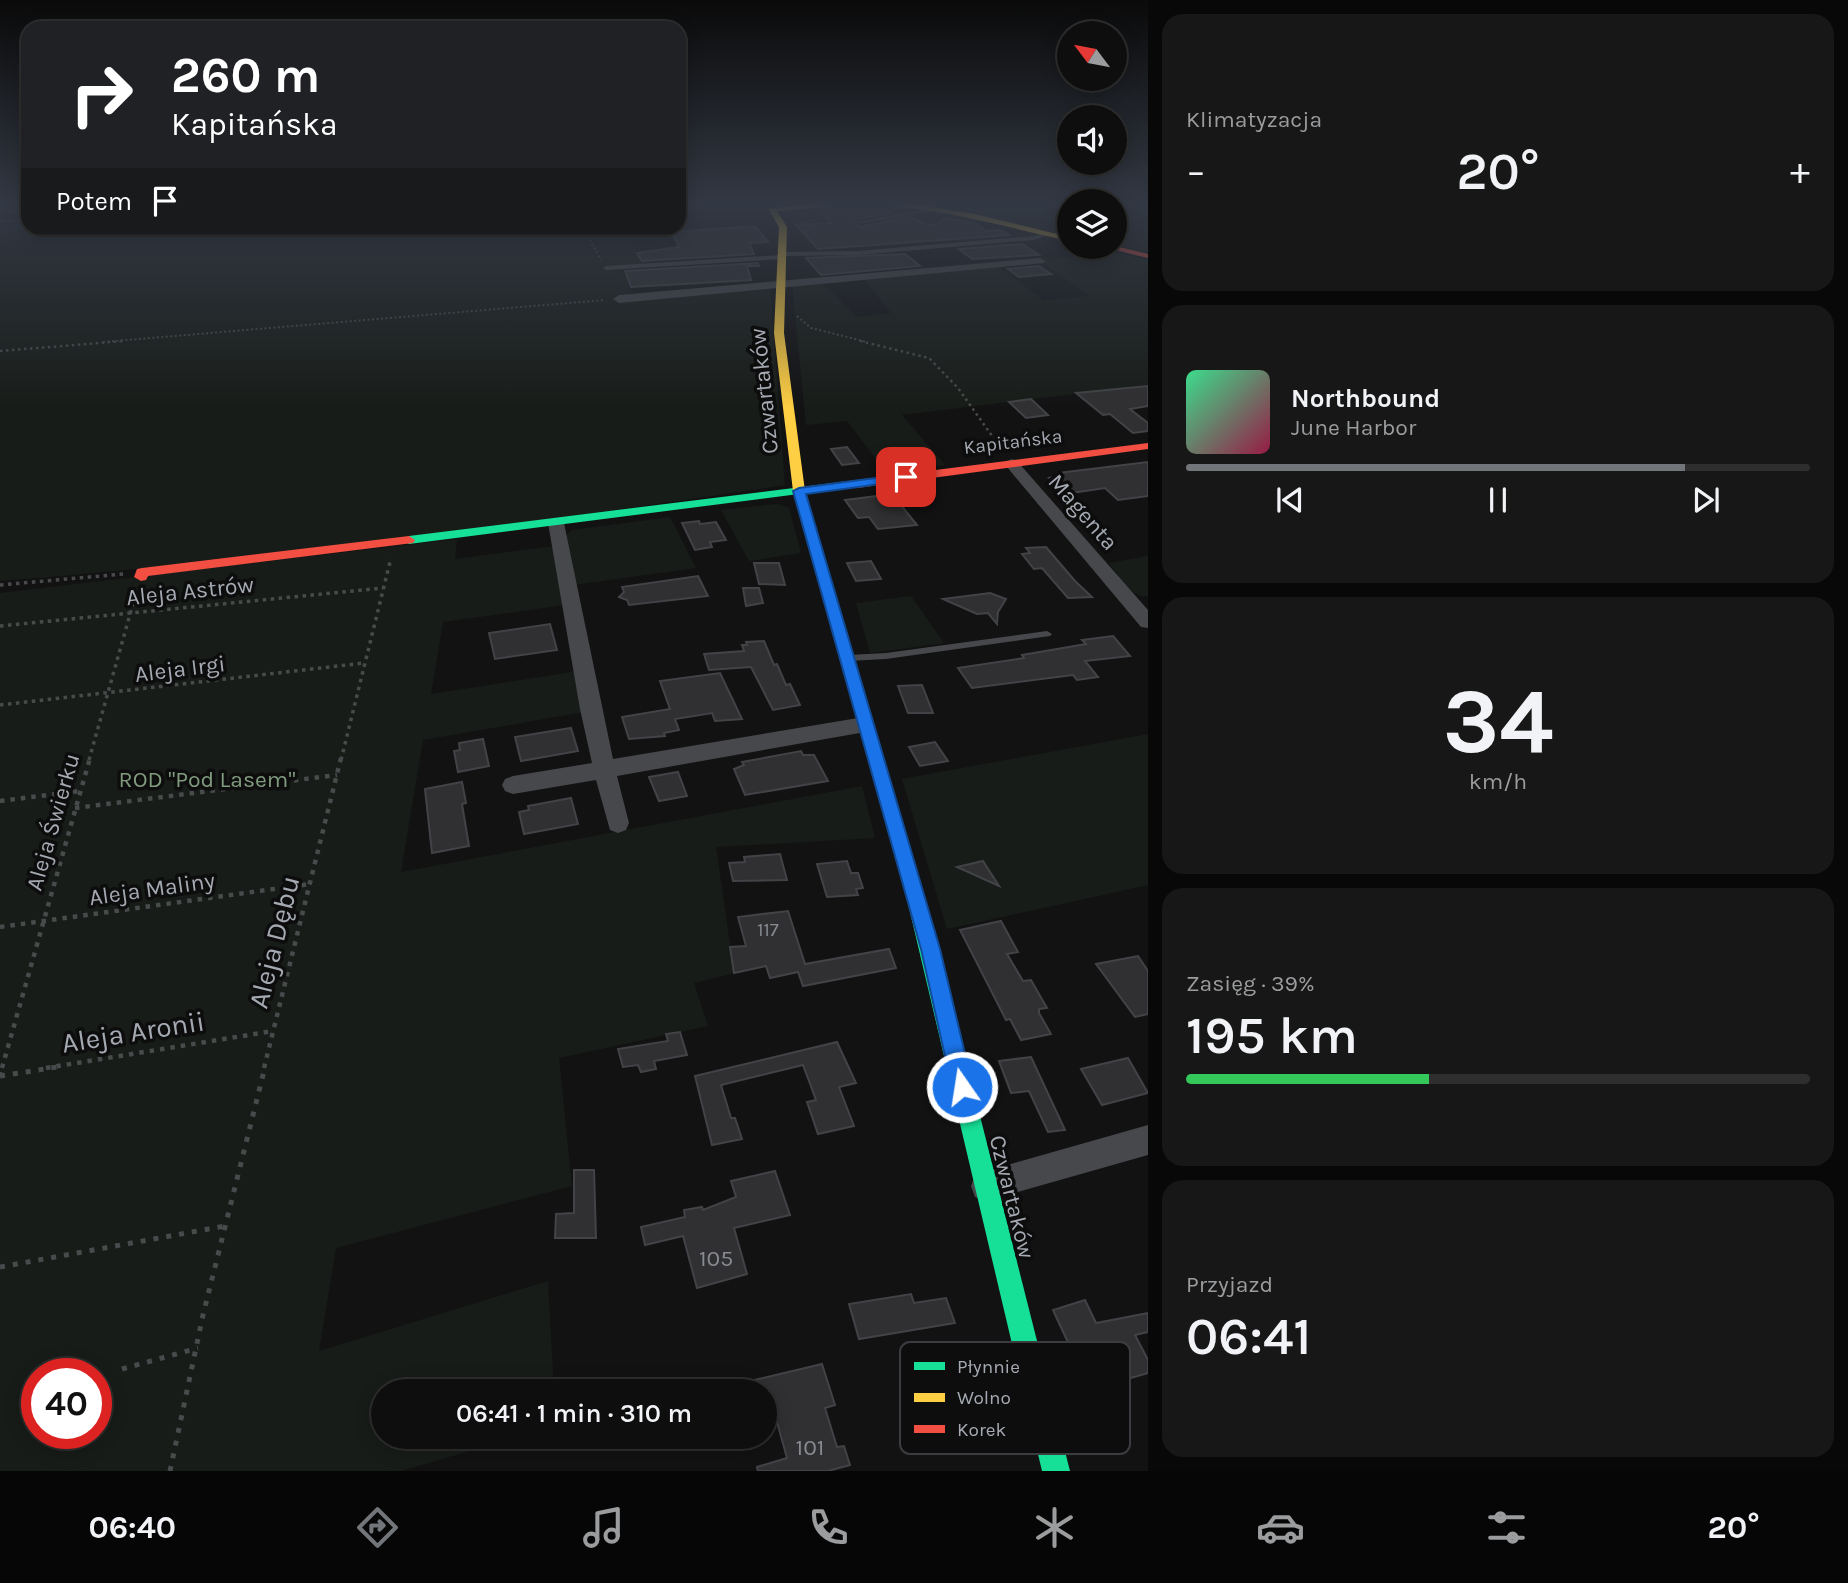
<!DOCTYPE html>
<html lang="pl">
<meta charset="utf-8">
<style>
body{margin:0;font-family:Karla,sans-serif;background:#171717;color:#f1f3f6;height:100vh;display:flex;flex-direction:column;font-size:26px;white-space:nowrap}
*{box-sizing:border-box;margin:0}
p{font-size:23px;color:#9b9c9e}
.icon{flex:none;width:38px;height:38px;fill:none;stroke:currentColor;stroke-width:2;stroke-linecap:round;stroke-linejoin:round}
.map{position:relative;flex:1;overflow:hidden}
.panel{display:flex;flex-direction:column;gap:14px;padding:14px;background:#080808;width:700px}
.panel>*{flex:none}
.top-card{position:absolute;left:21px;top:21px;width:665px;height:214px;border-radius:21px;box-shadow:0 4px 18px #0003,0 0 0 2px #2e2e2e;background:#202124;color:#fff;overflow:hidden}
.needle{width:46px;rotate:302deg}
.buttons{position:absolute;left:1057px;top:21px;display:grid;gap:14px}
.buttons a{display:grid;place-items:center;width:70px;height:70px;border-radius:50%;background:#0e0e0e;box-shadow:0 4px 18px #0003,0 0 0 2px #2e2e2e;font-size:35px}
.speed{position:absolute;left:21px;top:1358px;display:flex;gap:14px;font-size:35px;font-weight:700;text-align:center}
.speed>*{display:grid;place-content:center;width:91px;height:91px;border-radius:50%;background:#0e0e0e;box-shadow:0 4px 18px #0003,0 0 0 2px #2e2e2e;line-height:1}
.speed .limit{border:10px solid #d22;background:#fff;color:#111}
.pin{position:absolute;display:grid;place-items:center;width:60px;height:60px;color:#fff;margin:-30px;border-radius:14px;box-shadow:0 4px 10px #0006}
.me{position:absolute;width:77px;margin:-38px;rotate:347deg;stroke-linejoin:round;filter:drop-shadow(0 0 5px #0008)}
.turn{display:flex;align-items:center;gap:24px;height:147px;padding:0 35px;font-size:32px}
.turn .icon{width:91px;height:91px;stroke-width:2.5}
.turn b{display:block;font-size:49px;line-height:60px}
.then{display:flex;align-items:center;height:66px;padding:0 35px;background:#0003;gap:14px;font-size:26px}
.big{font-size:52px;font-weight:600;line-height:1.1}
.panel .tile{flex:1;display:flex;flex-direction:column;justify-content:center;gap:10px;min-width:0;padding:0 24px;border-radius:21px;background:#171717}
.panel .dial{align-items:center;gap:0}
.dial b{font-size:91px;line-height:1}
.song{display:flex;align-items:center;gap:21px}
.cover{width:84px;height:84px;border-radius:10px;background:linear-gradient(135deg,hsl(150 70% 55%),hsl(340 70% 35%))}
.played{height:7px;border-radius:4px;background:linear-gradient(90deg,#72757a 80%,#2e2e2e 80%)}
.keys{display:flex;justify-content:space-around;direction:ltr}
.heat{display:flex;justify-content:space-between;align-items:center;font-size:38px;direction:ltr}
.charge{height:10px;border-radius:5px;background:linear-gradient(90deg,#34c759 39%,#2e2e2e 0)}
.trip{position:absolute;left:371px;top:1379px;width:406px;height:70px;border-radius:35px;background:#0e0e0e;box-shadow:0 4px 18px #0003,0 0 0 2px #2e2e2e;font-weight:600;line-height:70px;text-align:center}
.tab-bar{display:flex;height:112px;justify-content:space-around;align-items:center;background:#060606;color:#9b9c9e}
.tab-bar .icon{width:49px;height:49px}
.tab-bar .on{color:#72757a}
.tab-bar b{font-size:32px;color:#f1f3f6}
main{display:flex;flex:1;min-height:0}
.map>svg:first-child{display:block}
</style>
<main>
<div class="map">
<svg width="1148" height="1471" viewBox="0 0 1148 1471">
<rect width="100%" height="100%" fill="#121213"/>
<g fill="#181c18" fill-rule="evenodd">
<path d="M934,203H1069V235L937,206Z"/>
<path d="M1115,203H1148V252L1115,245Z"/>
<path d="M28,217V228H658L669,245L635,248L646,264L603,267L621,268L633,293L619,295L770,288L785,485C524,524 263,560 0,581V218Z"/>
<path d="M1116,253L1148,260V385L902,415L945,465L886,472L847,421L806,425L792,286L823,283L856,317L891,313L864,279L999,267L1044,300L1089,296L1039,260Z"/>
<path d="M777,504L789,508L801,553L749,561L721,510Z"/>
<path d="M670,517L696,568L573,585L564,538L572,530Z"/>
<path d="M457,539L455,559L554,546L565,605L443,622L431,694L578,671L585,712L423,740L401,872L862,786L875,838L716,847L734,973L694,983L708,1026L559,1058L572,1186L336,1248L319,1351L548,1281L554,1391H383V1437H519L401,1471H0V593ZM37,1374H96V1433H37Z"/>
<path d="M1148,556V596C1131,599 1118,575 1109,563Z"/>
<path d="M911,596L944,643L870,653L856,603Z"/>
<path d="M1148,734V885L947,929L902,779Z"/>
</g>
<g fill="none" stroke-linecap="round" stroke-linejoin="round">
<path stroke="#282e32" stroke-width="3.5" d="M0,205H28"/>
</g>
<g fill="#303032" stroke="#424346" stroke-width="2">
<path d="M878,210L891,213L857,219L854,222L860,227L910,217L928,225L939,224L944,218L975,223L986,231L999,230L1010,235L818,249L796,225L830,223L821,212Z"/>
<path d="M755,226L768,242L749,243L754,254L642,261L637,253L679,247L672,232Z"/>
<path d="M1022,244L1039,255L972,259L959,249Z"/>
<path d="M905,254L920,266L821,275L806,258Z"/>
<path d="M758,263L759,266H747L751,280L631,287L625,271Z"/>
<path d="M1039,266L1051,274L1019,277L1008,269Z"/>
<path d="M1148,386V406L1130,409L1148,423V431L1133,433L1110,414L1103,415L1076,393Z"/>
<path d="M1031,399L1048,415L1026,418L1009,402Z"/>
<path d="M847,447L859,463L842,465L831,449Z"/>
<path d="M1148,462V496L1118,500L1105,488L1065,494L1049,478L1060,476L1058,473Z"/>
<path d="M892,494L917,525L878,529L869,517L858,518L845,500Z"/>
<path d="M699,521L700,524L716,522L726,540L710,542L712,547L695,550L682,523Z"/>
<path d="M1046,547L1075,581L1092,597L1068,598L1042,568L1034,569L1022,554L1030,553L1026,548Z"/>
<path d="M871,561L881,579L856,581L847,563Z"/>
<path d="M754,563H779L785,585L759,584Z"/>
<path d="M698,576L708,596L629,605L627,600L619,597L624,592L622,587Z"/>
<path d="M743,588H759L763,603L746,606Z"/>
<path d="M990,593L1006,599L998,612L997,624L988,613L977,614L943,599Z"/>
<path d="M550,624L557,650L495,659L489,633Z"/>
<path d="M1113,636L1130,656L1085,661L1098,677L1077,680L1073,675L972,688L958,668L1024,658L1022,655L1086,644L1082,640Z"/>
<path d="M764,641L774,665L777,664L786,685L790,684L800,705L773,710L751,667L709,670L704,654L744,651L742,645H747L746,642Z"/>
<path d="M720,673L742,719L715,721L712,713L675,719L679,730L664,733L665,736L629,739L622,717L670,709L660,681Z"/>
<path d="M922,685L933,713H908L898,686Z"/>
<path d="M571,728L578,751L521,761L515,737Z"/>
<path d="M483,739L489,766L458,772L454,751L460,750L459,743Z"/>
<path d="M935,742L948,761L920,766L909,747Z"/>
<path d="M801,751L803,755H814L828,781L745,795L734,769L744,765L742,762Z"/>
<path d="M678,772L687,796L659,801L649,777Z"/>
<path d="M462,782L466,803L462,804L469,846L432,853L425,789Z"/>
<path d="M571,798L578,824L524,834L519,812L529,810L528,806Z"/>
<path d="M780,854L787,880L733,881L729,863L745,862L744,857Z"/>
<path d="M847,861L851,873H858L863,888L856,889L858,895L827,897L817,864Z"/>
<path d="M983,861L999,886L957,867Z"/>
<path d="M788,911L805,964L889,949L896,968L803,986L798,972L770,978L766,966L734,973L730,947L746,946L738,917Z"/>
<path d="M1001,921L1018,952L1007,954L1023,981L1031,980L1047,1008L1039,1009V1013L1051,1034L1021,1040L1010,1019L1006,1020L960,930Z"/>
<path d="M1138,956L1148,971V1014L1135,1017L1096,964Z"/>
<path d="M680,1032L687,1055L654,1061L656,1069L641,1072L638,1065L623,1067L618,1049L668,1041L666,1034Z"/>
<path d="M837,1042L856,1083L839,1087L854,1126L818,1134L807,1102L816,1100L803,1065L721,1085L731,1118H735L742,1139L712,1145L695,1076Z"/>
<path d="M1031,1057L1065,1130L1048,1132L1029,1091L1011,1093L999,1061Z"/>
<path d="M1128,1058L1148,1093L1102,1105L1081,1069Z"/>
<path d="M574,1170H594L596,1238H555L556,1214L574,1213Z"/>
<path d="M775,1171L790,1215L734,1228L747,1274L697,1288L683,1236L645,1245L641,1227L685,1217L684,1210L702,1207L703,1210L736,1197L731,1181Z"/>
<path d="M911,1294L914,1303L946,1298L955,1323L859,1339L849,1304Z"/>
<path d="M1085,1300L1096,1323L1148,1313V1332L1135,1335L1148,1360V1373L1090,1390L1053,1310Z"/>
<path d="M822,1364L835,1405L825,1408L837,1447L844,1446L850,1465L828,1471H758L757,1467L787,1458L777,1422L765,1426V1391H734L733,1385Z"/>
</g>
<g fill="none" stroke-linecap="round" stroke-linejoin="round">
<g stroke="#484a4c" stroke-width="2" stroke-dasharray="2 2.5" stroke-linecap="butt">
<path d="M0,221H28"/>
<path d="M797,224L816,220"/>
<path d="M583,228L601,260"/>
<path d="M797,316L811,328L867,342"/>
<path d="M103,342L605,300"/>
</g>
<g stroke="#484a4c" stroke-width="2.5" stroke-dasharray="2.5 3.5" stroke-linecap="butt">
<path d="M860,341L929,358L958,388L1002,450"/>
<path d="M0,351L124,341"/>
</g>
<g stroke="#484a4c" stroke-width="3.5" stroke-dasharray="3.5 4.5" stroke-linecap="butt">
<path d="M0,585L123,574"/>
<path d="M0,626L383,588"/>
<path d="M0,705L364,663"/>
<path d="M89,760L136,593"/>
<path d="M341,760L391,558"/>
</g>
<g stroke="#484a4c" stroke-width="4.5" stroke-dasharray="4.5 6" stroke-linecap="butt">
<path d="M0,801L80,791"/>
<path d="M75,808L337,775"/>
<path d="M0,927L310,884"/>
<path d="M2,1068L90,758"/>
<path d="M46,1068L273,1031"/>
<path d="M264,1068L341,758"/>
</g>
<g stroke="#484a4c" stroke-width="5" stroke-dasharray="5 8" stroke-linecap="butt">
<path d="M0,1076L57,1067"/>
<path d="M0,1077L3,1067"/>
<path d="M0,1267L225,1226"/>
<path d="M122,1369L198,1348"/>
<path d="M170,1471L203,1315L265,1067"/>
</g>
<g fill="#47484b" fill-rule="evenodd">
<path d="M682,203H747L745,204L684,205Z"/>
<path d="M933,208L935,210L860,224L857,222Z"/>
<path d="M1047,232L1049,235L1034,240L858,255L783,256L785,257L782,259L606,270L603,268L606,266L781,255L779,254L782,252L858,251L1034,236Z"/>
<path d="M1047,631L1052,634L1050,636L886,659L848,661L843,658L848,655L886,653Z"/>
</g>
<g fill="#47484b" fill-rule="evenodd">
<path d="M1040,258L1045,261L1044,263L619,303L613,299L619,295Z"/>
<path d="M1012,459L1017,461L1148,610V628L1141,627L1007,467V461Z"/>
<path d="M556,518L564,523L613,759L864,717L871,719L874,725L871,731L617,776L629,823L626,830L618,833L610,830L596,780L513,794L505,791L502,785L505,779L513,776L592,763L580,709L548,523Z"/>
<path d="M1148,1125V1155L986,1201L975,1197L971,1186L975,1175L986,1171Z"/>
</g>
<g fill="#16e098" fill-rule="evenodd">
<path d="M857,480L863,484L861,486L409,544L403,540L409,536Z"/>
<path d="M915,887L921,889L924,895L1070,1471H1042L906,895L909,889Z"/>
</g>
<path fill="#ffcf43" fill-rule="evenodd" d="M906,203L975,214L1069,237V241C1006,227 944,209 879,205C845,203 811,209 777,211L787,227L784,333L805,491L860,680L853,685L846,680L793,491L774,333L779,227L768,209L818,203Z"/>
<g fill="#f24e42" fill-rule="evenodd">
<path d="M1115,246L1148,254V258L1103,247Z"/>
<path d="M1148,443V449L857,488L851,484L857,480Z"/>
<path d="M409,536L415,540L413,543L148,576L146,580L141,581L134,577L137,569L142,568Z"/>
<path d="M853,675L860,680L924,895L921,901L915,903L909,901L906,895L846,680Z"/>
</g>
<defs>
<path id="rail" d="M0,212L28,211"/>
</defs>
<use href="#rail" stroke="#48484a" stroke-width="4.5"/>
<use href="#rail" stroke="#0d0d0e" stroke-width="2.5" stroke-dasharray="8" stroke-linecap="butt"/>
</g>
<linearGradient id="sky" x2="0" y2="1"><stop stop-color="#0a0a0a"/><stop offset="0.5" stop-color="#333944"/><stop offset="1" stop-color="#333944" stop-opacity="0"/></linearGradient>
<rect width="1148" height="409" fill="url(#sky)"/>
<path fill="#1a73e8" stroke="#114b97" stroke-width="2" d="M906,474L912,477L910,480L806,494L940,949L973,1087L970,1095L962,1098L955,1095L952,1087L921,949L793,491L799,488Z"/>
<g text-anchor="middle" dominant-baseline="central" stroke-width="7" stroke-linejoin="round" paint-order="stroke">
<g font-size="19" fill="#a5aab2" stroke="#0d0d0e">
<text transform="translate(1013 442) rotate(-7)">Kapitańska</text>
</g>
<g font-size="19" fill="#888c92">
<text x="768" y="930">117</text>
</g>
<g font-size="23" fill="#a5aab2" stroke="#0d0d0e">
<text transform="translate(764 391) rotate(-96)">Czwartaków</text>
<text transform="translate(1083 512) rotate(49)">Magenta</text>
<text transform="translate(190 591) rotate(-6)">Aleja Astrów</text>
<text transform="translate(180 669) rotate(-7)">Aleja Irgi</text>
<text transform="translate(53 822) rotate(-74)">Aleja Świerku</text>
<text transform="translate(152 889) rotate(-8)">Aleja Maliny</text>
<text transform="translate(1012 1197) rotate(76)">Czwartaków</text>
</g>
<g font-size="23" fill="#809b7e" stroke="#0d0d0e">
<text x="207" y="779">ROD "Pod Lasem"</text>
</g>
<g font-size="23" fill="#888c92">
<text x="716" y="1258">105</text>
<text x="810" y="1447">101</text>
</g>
<g font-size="28" fill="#a5aab2" stroke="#0d0d0e">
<text transform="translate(274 942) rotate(-76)">Aleja Dębu</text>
<text transform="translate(133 1032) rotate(-9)">Aleja Aronii</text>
</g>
</g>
<rect x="900" y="1342" width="230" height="112" rx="10" fill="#0d0d0e" stroke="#3b3c3f" stroke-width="2"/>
<rect x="914" y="1362" width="31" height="8" fill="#16e098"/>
<rect x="914" y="1393" width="31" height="9" fill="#ffcf43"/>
<rect x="914" y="1425" width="31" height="8" fill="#f24e42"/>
<g font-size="19" fill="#a5aab2">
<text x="957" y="1373">Płynnie</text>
<text x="957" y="1404">Wolno</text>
<text x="957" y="1436">Korek</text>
</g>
</svg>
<div class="buttons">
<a><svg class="needle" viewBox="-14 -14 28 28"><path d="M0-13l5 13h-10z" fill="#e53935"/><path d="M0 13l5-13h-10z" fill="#9b9c9e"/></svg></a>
<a><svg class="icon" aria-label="sound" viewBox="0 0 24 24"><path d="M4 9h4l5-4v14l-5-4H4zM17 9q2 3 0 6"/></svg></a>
<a><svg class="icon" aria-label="layers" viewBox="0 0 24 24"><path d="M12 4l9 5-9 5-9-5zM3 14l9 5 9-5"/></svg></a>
</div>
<div class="speed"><div class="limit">40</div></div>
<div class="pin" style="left:906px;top:477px;background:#d93025"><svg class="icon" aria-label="arrive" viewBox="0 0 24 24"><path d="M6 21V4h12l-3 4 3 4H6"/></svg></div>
<svg class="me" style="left:962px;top:1087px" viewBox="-20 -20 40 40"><circle r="17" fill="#1a73e8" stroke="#fff" stroke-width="3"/><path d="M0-11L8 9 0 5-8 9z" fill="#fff"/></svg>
<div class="trip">06:41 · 1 min · 310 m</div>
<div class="top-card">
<div class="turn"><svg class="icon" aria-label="right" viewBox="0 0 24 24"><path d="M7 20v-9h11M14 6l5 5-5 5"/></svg><div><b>260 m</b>Kapitańska</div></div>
<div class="then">Potem<svg class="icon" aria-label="arrive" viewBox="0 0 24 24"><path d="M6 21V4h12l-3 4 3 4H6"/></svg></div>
</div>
</div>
<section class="panel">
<div class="tile"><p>Klimatyzacja</p>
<div class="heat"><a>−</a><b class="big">20°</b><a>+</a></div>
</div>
<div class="tile">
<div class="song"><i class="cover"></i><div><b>Northbound</b><p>June Harbor</p></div></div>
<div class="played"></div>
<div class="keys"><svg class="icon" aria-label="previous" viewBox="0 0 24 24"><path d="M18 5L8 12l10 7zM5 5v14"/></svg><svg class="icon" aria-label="pause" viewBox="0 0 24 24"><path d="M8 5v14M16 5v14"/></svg><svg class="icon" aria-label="next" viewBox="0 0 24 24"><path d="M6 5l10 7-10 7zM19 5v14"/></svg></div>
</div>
<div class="tile dial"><b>34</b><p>km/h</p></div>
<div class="tile"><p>Zasięg · 39%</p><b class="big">195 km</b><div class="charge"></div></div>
<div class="tile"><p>Przyjazd</p><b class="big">06:41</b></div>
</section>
</main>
<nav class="tab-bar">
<b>06:40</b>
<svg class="icon on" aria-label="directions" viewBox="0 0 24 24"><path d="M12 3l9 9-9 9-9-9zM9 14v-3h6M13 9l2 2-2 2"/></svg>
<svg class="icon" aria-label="music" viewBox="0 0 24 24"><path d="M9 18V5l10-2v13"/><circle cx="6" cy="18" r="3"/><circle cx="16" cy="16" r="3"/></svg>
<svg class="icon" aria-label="phone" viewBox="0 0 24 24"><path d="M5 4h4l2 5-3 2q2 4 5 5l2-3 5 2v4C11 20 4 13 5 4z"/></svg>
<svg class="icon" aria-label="climate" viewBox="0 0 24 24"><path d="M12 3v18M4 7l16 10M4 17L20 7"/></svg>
<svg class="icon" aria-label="car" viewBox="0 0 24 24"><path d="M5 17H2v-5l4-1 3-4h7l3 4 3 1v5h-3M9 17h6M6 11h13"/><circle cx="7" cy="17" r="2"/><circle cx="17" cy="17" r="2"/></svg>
<svg class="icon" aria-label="filters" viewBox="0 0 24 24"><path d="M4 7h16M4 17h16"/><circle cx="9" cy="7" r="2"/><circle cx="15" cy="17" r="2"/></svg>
<b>20°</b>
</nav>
